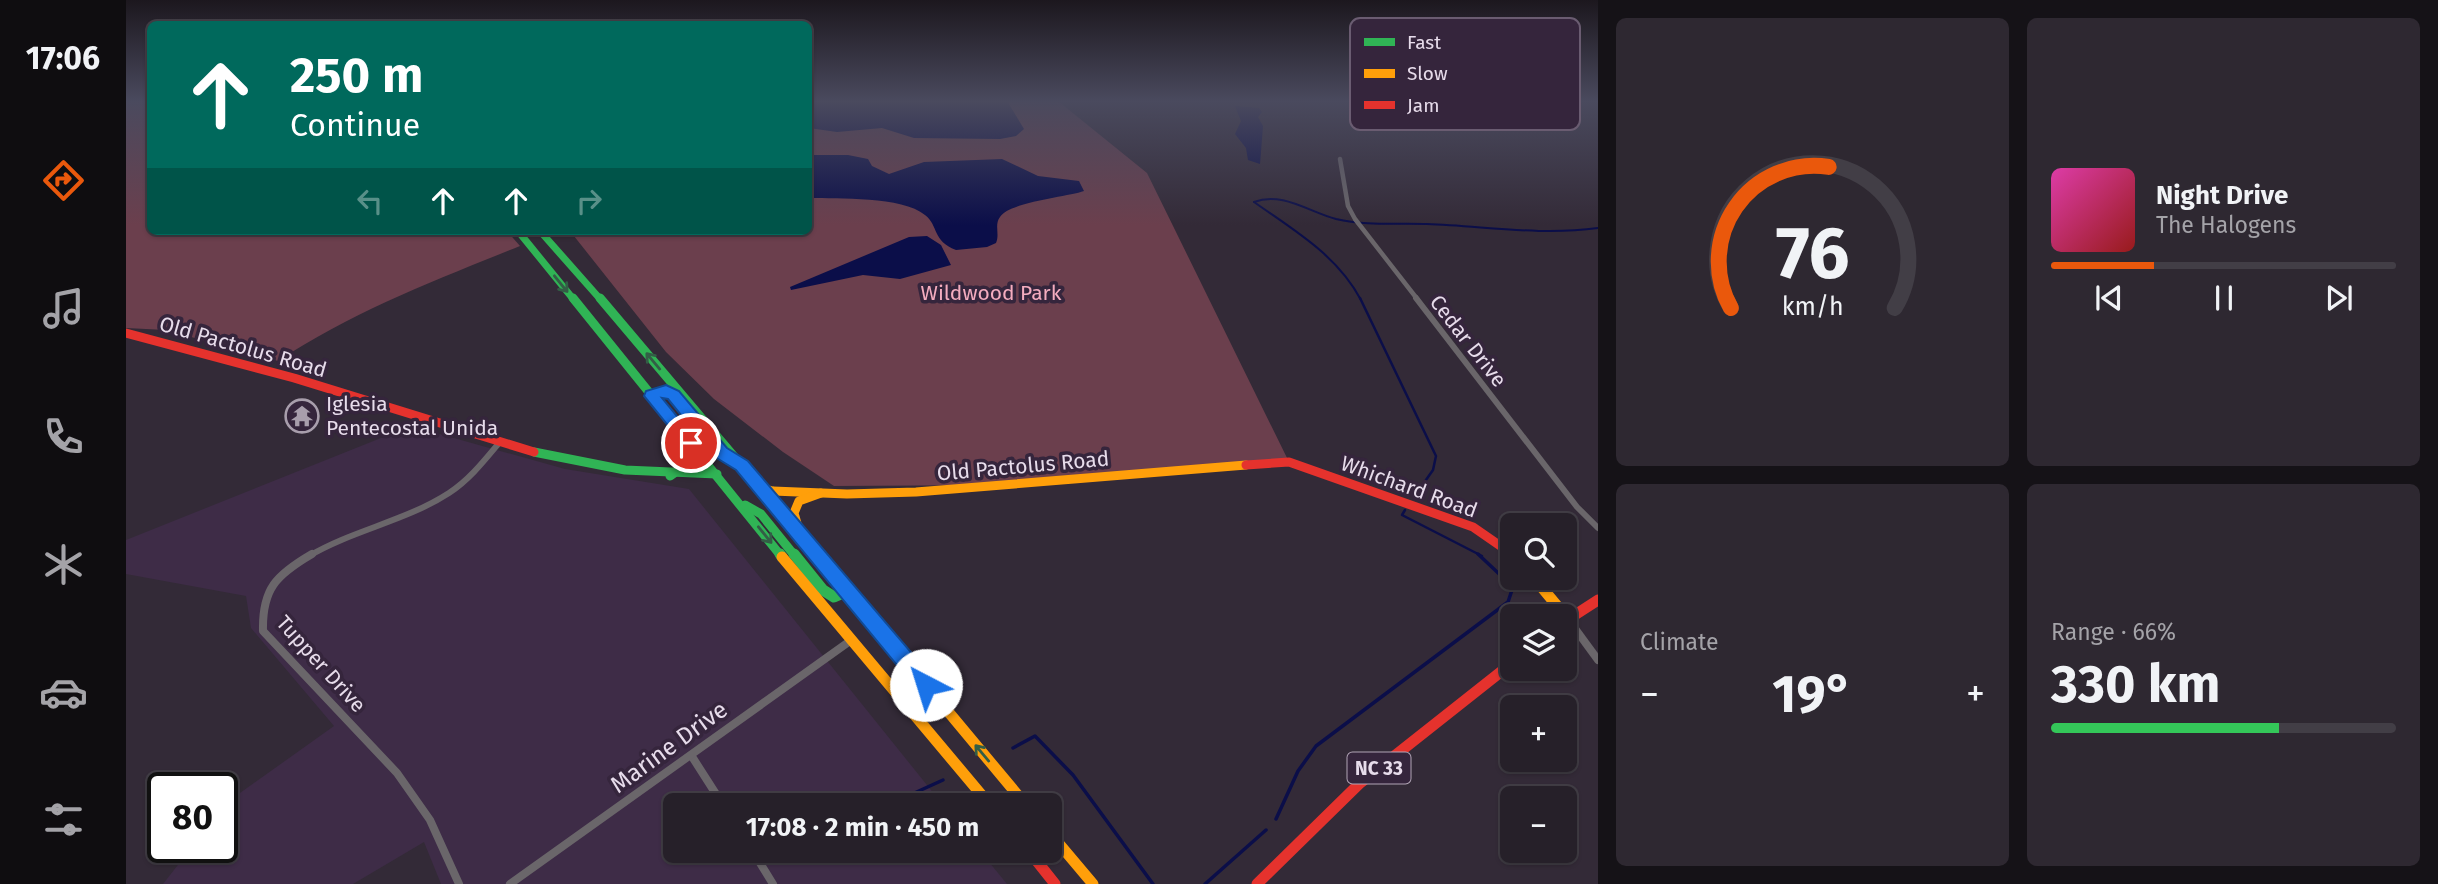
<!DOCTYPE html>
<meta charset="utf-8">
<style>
body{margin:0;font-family:"Fira Sans",sans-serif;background:#2e2831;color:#f1f3f6;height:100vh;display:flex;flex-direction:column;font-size:26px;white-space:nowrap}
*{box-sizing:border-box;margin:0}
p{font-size:23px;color:#a4a3a8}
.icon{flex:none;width:38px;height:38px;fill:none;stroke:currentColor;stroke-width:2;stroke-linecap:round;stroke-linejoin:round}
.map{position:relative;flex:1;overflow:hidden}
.drawer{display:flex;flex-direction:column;gap:18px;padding:18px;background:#151217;width:840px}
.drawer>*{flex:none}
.banner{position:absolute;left:21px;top:21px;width:665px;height:214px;border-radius:10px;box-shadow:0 2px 5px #0004,0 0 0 2px #423e46;background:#00695c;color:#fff;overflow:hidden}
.buttons{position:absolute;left:1374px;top:513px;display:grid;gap:14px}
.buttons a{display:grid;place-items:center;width:77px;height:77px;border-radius:10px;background:#262029;box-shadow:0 2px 5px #0004,0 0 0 2px #423e46;font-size:35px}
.speed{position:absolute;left:21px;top:772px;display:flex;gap:14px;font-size:35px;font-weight:700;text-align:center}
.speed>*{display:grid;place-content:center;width:91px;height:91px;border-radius:50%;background:#262029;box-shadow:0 2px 5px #0004,0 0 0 2px #423e46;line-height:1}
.speed .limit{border:4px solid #111;border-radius:10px;background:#fff;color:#111}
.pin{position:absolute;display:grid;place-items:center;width:60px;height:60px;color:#fff;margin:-30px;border:4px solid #fff;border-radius:50%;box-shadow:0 2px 7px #0007}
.me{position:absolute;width:77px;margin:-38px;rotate:320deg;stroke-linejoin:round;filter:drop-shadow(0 0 5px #0008)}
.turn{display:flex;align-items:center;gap:24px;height:147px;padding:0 28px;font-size:32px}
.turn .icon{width:91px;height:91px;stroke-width:2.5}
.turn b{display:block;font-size:49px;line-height:60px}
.lanes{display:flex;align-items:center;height:66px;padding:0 28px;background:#0003;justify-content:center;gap:35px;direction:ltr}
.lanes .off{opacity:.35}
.big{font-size:52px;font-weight:700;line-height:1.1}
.drawer .card{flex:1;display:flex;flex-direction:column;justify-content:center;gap:10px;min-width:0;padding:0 24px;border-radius:10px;background:#2e2831}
.drawer .dial{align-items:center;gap:0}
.dial svg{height:182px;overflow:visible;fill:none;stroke:#423e46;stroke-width:7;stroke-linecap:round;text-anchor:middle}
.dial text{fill:#f1f3f6;stroke:none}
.song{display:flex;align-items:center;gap:21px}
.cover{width:84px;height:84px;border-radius:10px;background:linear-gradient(135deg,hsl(320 70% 55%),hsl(0 70% 35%))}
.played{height:7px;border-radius:4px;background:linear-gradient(90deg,#ea580c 30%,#423e46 30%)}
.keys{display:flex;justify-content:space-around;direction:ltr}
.heat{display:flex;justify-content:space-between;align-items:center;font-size:38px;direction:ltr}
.charge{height:10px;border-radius:5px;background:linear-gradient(90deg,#34c759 66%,#423e46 0)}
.drawer .tiles{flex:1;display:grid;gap:18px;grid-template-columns:repeat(2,1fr)}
.trip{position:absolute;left:537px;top:793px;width:399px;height:70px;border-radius:10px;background:#262029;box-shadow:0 2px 5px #0004,0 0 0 2px #423e46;font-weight:700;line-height:70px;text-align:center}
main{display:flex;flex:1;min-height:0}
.menu{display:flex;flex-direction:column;width:126px;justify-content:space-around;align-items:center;background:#0f0d10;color:#a4a3a8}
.menu .icon{width:49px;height:49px}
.menu .on{color:#ea580c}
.menu b{font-size:32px;color:#f1f3f6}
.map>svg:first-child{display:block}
</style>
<main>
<nav class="menu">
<b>17:06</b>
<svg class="icon on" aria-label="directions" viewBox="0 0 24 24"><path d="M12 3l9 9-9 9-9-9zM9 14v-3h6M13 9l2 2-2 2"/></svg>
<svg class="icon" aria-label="music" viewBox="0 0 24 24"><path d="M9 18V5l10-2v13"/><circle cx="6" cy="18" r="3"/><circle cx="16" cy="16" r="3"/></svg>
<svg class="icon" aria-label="phone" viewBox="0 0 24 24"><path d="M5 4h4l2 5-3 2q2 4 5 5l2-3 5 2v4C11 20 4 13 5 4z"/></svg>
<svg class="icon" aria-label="climate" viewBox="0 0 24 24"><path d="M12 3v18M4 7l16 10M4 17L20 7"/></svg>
<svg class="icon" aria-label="car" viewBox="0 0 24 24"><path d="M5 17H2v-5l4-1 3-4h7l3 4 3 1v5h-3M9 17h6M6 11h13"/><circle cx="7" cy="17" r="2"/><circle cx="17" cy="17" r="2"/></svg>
<svg class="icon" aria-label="filters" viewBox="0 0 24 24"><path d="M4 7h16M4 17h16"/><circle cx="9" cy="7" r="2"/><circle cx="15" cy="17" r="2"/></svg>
</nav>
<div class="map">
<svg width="1472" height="884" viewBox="0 0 1472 884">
<rect width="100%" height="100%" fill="#332a37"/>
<path fill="#3e2c47" d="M285,426L439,469L563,489L817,805H550V850L854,851L881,884H315L298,842L227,884H37L66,847H96V808L100,803L208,726L125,628L120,596L0,574V540Z"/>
<g fill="#6b3f4d">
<path d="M0,101H24V231H381L394,246C310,280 228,311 152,361L40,330L0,328Z"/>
<path d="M683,101H932L1021,173L1163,462L883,485L708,486L657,452L588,399L540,352L444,231H682Z"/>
</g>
<g fill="#0b0e49">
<path d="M683,101H881L898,129L890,136L874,139L788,138L756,128L711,132L683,128Z"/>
<path d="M1109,106L1133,108L1136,112L1132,117L1137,126L1134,164L1122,160L1120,148L1109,134L1115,121Z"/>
<path d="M683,155H722L742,159L746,166L763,174L798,162L876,159L912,176L953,181L958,191C941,197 883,202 874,217C868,225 874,234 870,243L861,247L830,250C806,241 813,226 799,215C776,196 712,199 683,198Z"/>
<path d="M801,236L815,245L825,265L774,279L737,275L665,290L664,287L783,237Z"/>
</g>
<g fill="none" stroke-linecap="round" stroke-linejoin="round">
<g stroke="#0b0e49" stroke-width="2">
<path d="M1128,202C1169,231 1211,255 1235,300"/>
<path d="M1128,202C1156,191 1183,212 1210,219C1240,226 1270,223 1301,224C1359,226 1414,236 1472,228"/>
</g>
<g stroke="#0b0e49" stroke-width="2.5">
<path d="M1234,298L1310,456L1307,470L1290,494"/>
<path d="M1279,510L1276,515L1356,556"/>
</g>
<g stroke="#0b0e49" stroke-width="3.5">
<path d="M887,748L909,736L947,775L1027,884"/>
<path d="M762,805L817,780"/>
<path d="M1150,819L1172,771L1190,746L1382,602L1387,587L1352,554"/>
<path d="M641,856L657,850"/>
<path d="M1079,884L1140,830"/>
</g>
<path stroke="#6a666a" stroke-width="4.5" d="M1214,159L1222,206L1229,219L1292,300"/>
<g stroke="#6a666a" stroke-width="6">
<path d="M1290,298L1451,507L1472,528"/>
<path d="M183,556C227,530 280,521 323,493C343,480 358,461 373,443"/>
</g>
<g stroke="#6a666a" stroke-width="8">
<path d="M186,554C150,575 136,589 137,631L271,773L304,820L333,884"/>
<path d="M1442,619L1472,660"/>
<path d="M565,755L597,805"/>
<path d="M626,850L647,884"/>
<path d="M384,884L724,641"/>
</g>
<g stroke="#30b455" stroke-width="7">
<path d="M392,231L448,300"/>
<path d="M414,231L475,300"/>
</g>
<g stroke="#30b455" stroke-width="9">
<path d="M447,298L655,556"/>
<path d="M474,298L692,556"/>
<path d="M408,452L499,470L591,474"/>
<path d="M544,476L561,464L565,444"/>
<path d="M619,505L635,514L669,556"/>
</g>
<g stroke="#30b455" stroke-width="11">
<path d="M654,554L656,557"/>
<path d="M668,554L697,590L708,597L722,591"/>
<path d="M690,554L755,631"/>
</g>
<g stroke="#ff9f0a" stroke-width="9">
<path d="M635,488L647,491L721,494L790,492L1120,465"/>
<path d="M672,527L668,513L673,501L695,493"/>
</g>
<g stroke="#ff9f0a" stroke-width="11">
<path d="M656,557L864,805"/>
<path d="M1408,578L1442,619"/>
<path d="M755,631L900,805"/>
<path d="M924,833L967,884"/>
</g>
<g stroke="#e5322d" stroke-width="9">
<path d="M0,333L168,378L408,452"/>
<path d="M1120,465L1163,462L1347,527L1386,554"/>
</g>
<g stroke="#e5322d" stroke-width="11">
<path d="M1438,622L1472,600"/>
<path d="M902,850L929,884"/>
<path d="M1131,884L1233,784L1386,663"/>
</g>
</g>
<defs><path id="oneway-shaft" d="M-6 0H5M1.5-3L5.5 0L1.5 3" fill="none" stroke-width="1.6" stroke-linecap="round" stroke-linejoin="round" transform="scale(1.75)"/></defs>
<g stroke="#335e46">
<use href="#oneway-shaft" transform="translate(435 284) rotate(51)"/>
<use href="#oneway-shaft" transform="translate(527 361) rotate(-130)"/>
<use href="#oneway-shaft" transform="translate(639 535) rotate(51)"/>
<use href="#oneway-shaft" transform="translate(856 753) rotate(-130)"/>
</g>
<linearGradient id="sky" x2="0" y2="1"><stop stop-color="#1c171e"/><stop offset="0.45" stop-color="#4a4a5e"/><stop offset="1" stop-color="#4a4a5e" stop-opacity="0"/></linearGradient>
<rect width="1472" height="225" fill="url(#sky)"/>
<path fill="#1a73e8" stroke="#114b97" stroke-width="2" d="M540,385L553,391L601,448L622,461L807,678L809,685L807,692L800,695L793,692L610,470L589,457L542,399L536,398L573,443L565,450L560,448L518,396L520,391Z"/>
<defs>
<symbol id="temple-ring" viewBox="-11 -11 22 22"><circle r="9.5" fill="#35253c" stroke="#a89eac" stroke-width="1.5"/><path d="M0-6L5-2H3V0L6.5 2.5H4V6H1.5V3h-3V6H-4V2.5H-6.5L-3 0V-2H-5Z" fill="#a89eac"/></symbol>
</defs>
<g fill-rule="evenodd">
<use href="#temple-ring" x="157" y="397" width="38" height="38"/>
</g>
<g text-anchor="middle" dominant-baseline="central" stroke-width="7" stroke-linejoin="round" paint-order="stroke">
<rect fill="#35253c" stroke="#b2a5b6" stroke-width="2" x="1221.5" y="752.5" width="63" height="31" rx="5"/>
<g font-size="19" font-weight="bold" fill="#e7dceb">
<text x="1253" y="768">NC 33</text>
</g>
<g font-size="21" fill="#f4acbf" stroke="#35253c">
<text x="865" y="293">Wildwood Park</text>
</g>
<g font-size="21" fill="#e7dceb" stroke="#35253c">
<text transform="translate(1342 341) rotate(52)">Cedar Drive</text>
<text transform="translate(117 347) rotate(16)">Old Pactolus Road</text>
<text transform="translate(897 466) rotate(-5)">Old Pactolus Road</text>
<text transform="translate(1283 487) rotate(20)">Whichard Road</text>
<text transform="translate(195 664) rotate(48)">Tupper Drive</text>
</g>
<g font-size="21" fill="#e7dceb" stroke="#35253c" text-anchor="start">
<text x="200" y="404">Iglesia<tspan x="200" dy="24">Pentecostal Unida</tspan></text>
</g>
<g font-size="24" fill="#e7dceb" stroke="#35253c">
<text transform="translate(543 747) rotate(-36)">Marine Drive</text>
</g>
</g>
<rect x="1224" y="18" width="230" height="112" rx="10" fill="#35253c" stroke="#6a5c71" stroke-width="2"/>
<rect x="1238" y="38" width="31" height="8" fill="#30b455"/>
<rect x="1238" y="69" width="31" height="9" fill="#ff9f0a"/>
<rect x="1238" y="101" width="31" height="8" fill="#e5322d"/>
<g font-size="19" fill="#e7dceb">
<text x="1281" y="49">Fast</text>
<text x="1281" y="80">Slow</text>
<text x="1281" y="112">Jam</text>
</g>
</svg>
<div class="buttons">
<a><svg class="icon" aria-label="search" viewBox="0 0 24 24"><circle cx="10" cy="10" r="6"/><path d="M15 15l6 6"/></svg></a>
<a><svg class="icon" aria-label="layers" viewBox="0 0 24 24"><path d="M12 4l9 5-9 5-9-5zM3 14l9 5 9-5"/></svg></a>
<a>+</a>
<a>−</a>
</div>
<div class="speed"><div class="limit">80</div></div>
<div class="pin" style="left:565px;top:443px;background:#d93025"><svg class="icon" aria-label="arrive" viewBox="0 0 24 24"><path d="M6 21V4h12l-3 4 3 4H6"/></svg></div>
<svg class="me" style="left:800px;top:685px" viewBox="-20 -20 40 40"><circle r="19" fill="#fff"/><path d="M0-13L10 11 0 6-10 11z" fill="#1a73e8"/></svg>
<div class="trip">17:08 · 2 min · 450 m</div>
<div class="banner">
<div class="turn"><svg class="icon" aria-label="ahead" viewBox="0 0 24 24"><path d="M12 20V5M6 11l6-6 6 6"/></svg><div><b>250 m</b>Continue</div></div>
<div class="lanes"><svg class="icon off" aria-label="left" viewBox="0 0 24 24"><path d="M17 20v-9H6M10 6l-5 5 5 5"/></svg><svg class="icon" aria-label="ahead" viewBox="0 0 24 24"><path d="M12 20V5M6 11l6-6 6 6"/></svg><svg class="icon" aria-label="ahead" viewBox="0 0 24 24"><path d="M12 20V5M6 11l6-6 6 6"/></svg><svg class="icon off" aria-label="right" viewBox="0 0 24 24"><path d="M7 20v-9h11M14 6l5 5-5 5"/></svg></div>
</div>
</div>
<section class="drawer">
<div class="tiles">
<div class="card dial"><svg viewBox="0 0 100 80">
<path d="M14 69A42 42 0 1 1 86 69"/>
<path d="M14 69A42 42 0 0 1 57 7" stroke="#ea580c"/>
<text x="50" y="56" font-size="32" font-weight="700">76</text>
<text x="50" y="72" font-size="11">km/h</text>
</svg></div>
<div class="card">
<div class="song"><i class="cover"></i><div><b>Night Drive</b><p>The Halogens</p></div></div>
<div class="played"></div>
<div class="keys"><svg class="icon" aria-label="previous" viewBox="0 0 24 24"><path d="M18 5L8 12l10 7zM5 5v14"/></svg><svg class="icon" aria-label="pause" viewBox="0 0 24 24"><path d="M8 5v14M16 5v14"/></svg><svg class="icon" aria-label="next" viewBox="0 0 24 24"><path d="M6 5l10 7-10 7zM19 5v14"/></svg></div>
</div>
<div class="card"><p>Climate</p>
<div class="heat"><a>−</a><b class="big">19°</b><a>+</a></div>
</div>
<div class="card"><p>Range · 66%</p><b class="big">330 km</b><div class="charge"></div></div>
</div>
</section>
</main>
